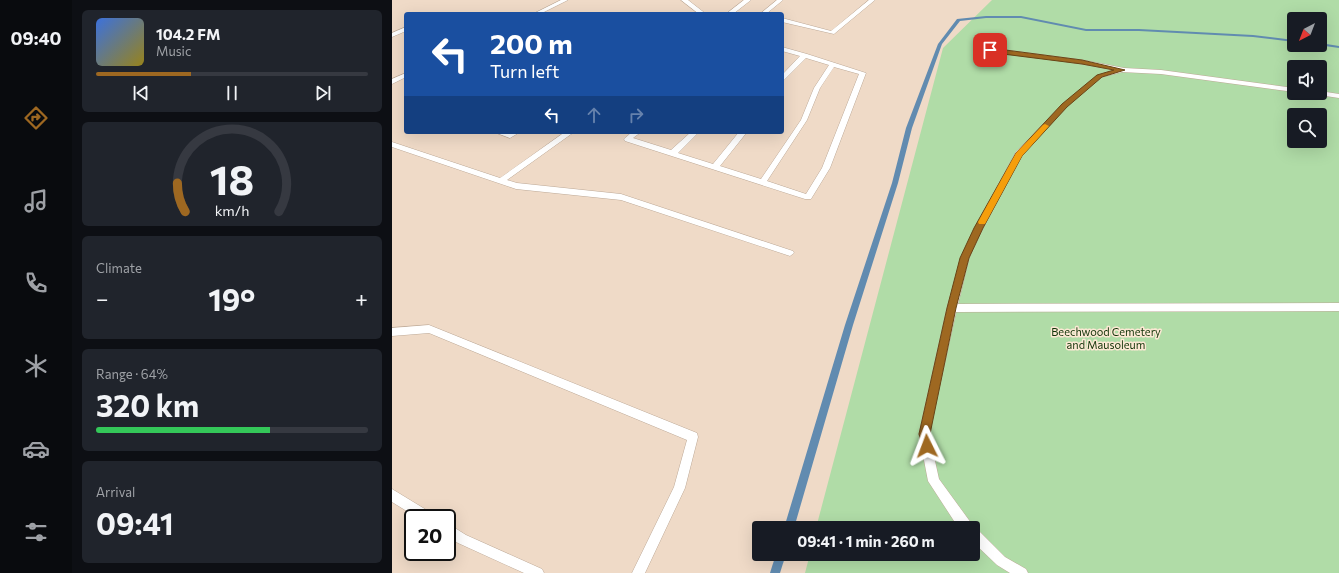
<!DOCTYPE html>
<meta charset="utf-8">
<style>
body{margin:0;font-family:Commissioner,sans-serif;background:#20242c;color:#f1f3f6;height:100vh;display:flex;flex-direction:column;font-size:15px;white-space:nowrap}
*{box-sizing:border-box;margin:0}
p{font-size:13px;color:#9ea1a6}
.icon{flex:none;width:22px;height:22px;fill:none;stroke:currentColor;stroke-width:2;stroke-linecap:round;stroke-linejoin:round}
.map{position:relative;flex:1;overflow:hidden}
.sheet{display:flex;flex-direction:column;gap:10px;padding:10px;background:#0d0f14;width:320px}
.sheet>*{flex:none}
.hud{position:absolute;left:12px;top:12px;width:380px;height:122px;border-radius:4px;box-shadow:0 4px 16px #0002;background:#1a4fa0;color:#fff;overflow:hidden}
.needle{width:26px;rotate:222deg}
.tools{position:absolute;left:895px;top:12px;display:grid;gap:8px}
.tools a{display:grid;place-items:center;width:40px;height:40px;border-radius:4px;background:#171b24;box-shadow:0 4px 16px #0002;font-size:20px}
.speed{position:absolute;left:12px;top:509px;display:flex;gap:8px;font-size:20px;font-weight:700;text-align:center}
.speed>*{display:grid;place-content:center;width:52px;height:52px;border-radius:50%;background:#171b24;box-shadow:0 4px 16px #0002;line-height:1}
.speed .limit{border:2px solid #111;border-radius:6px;background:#fff;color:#111}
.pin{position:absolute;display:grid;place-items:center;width:34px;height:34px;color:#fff;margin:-17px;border-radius:8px;box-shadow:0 2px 6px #0006}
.me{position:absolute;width:44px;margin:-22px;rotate:357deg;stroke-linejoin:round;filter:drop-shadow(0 0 3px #0008)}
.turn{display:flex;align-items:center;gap:14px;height:84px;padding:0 20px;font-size:18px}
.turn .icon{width:52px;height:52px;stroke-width:2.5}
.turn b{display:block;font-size:28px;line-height:34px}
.lanes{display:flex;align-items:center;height:38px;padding:0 20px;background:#0003;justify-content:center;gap:20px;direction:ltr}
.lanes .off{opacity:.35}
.big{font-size:30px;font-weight:700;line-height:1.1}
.sheet .card{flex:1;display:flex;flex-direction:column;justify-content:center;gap:6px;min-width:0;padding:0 14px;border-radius:6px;background:#20242c}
.sheet .dial{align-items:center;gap:0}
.dial svg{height:104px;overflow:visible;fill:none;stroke:#363941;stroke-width:7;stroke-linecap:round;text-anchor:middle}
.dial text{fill:#f1f3f6;stroke:none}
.song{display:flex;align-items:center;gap:12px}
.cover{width:48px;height:48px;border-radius:6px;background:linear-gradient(135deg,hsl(220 70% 55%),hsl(50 70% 35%))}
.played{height:4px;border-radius:2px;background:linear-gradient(90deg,#9e6821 35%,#363941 35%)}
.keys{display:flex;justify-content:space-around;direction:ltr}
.heat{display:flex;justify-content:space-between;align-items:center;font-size:22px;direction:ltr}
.charge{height:6px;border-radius:3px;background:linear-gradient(90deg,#34c759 64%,#363941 0)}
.trip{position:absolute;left:360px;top:521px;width:228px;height:40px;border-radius:4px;background:#171b24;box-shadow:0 4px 16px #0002;font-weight:700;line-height:40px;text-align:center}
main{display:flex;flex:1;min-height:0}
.tab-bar{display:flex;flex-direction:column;width:72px;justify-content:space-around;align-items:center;background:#090b0e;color:#9ea1a6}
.tab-bar .icon{width:28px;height:28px}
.tab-bar .current{color:#9e6821}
.tab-bar b{font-size:18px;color:#f1f3f6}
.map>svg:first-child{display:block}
</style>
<main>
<nav class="tab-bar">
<b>09:40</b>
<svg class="icon current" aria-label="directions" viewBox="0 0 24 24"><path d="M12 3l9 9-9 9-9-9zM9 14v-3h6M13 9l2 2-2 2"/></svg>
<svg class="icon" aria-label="music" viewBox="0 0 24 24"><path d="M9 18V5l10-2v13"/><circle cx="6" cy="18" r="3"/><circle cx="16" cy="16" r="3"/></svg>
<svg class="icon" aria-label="phone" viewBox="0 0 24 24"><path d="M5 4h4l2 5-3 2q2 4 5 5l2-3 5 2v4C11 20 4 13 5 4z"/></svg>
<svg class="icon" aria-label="climate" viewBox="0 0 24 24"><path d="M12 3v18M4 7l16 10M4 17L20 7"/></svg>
<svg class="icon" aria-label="car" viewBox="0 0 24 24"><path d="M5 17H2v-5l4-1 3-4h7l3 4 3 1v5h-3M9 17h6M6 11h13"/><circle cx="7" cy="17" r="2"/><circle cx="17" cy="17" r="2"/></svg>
<svg class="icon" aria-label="filters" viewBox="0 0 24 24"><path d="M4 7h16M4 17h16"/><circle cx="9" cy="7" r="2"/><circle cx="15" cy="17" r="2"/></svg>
</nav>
<section class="sheet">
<div class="card">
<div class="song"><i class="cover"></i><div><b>104.2 FM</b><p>Music</p></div></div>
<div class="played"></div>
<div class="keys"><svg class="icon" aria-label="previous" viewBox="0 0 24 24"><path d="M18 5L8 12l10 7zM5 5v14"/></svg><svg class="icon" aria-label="pause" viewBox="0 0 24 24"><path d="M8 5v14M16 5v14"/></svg><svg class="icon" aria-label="next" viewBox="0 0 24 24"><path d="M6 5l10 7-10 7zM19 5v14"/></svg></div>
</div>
<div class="card dial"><svg viewBox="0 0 100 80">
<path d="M14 69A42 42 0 1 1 86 69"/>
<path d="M14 69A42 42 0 0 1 8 47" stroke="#9e6821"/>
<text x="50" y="56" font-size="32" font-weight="700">18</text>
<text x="50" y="72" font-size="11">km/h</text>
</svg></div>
<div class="card"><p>Climate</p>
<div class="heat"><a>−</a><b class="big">19°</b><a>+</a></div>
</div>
<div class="card"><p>Range · 64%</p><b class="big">320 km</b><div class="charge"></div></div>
<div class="card"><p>Arrival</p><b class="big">09:41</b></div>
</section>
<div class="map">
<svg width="947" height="573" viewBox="0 0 947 573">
<rect width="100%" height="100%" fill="#efdac7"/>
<path fill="#b0dca7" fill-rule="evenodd" d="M600,0H947V573H413L418,554H581V528H424L551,48ZM902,19H928V45H902ZM902,67H928V93H902ZM902,115H928V141H902Z"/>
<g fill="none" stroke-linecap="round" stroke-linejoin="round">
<g fill="#618bb0" fill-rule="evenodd">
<path d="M594,16H629L694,29H747L861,35L902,40V42L861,37L747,31H694L629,18H594L568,21L550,44L520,128L506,183L461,325L402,528H392L453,325L500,183L514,128L546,44L565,19Z"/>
<path d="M928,43L947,46V48L926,45H928Z"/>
<path d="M384,554H394L388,573H378Z"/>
</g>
<defs>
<g id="service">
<path d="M169,0H176L148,14H141Z"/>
<path d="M289,0H296L314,14H307Z"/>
<path d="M352,0H359L341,14H334Z"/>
<path d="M385,0H391L374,14H368Z"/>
<path d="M477,0H483L442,34L390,22V18L439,31Z"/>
<path d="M14,27V31L0,37V33Z"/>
<path d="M390,47L415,54L474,73L438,168L419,199H413L233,141L232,139L240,132H249L241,138L279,150L299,132H307L286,153L321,164L347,132H355L328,166L369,179L409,120L422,88L437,65L414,58L392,80L390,81V75L408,56L390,51ZM442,67L467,74L430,168L414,194L375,181L415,120L428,88Z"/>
<path d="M598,48L690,60L732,68L769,70L902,88V92L769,74L730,72L710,77L674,107L630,155L591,228L577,258L566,304L947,303V311L564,312L537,434L547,479L582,527L585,529L613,557L634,569L636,573H618L605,565L581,542V528H568L564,524L536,481L527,434L555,308L569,258L583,228L624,152L670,105L706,75L723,70L690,64L596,51L595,50Z"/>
<path d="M14,73V77L0,84V79Z"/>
<path d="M928,91L947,94V98L927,95L924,93H928Z"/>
<path d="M102,132L117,133L128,132L118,138Z"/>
<path d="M173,132H182L115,180L125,183L229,194L401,251L402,253L398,256L229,200L124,189L0,147V142L108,178Z"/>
<path d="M37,325L305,433L306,437L293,488L253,573H240L282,487L295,440L37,333L0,336V328Z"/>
<path d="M0,489L41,514L43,518H26L0,502Z"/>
<path d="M55,523L74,535L150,569L152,573H132L66,543L55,536Z"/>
</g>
</defs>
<use href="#service" stroke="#bda997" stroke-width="1"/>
<use href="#service" fill="#fff" fill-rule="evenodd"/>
</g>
<path fill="#9e6821" stroke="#674415" d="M598,48L690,60L733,70L710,77L675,107L630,156L591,228L577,258L564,308L538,434L541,446L539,449L535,451L531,449L527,434L555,308L568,258L582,228L624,153L670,104L705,75L722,70L690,64L595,52V49Z"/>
<path fill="#f59e0b" d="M653,124L657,126L630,156L593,224H587L586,222L624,153L651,125Z"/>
<g text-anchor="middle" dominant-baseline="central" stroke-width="3" stroke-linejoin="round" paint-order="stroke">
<g font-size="11" fill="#103307" stroke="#fce8d4">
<text x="714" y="331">Beechwood Cemetery<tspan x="714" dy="13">and Mausoleum</tspan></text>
</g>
</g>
</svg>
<div class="tools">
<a><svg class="needle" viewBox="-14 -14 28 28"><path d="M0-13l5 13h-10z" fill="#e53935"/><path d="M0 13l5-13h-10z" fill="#9ea1a6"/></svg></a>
<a><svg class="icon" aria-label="sound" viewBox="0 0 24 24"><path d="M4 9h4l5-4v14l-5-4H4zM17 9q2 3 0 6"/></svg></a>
<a><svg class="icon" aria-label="search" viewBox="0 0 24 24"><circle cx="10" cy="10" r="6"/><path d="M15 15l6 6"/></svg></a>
</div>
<div class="speed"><div class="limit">20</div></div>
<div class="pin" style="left:598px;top:50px;background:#d93025"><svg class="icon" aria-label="arrive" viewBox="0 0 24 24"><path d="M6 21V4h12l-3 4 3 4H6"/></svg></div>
<svg class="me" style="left:535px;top:446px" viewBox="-20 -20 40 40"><path d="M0-17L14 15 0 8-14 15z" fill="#9e6821" stroke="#fff" stroke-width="4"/></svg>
<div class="trip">09:41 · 1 min · 260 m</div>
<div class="hud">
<div class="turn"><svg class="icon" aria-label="left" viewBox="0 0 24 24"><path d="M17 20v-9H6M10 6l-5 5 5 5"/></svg><div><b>200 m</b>Turn left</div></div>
<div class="lanes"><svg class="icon" aria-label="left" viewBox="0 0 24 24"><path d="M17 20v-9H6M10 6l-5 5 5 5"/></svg><svg class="icon off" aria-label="ahead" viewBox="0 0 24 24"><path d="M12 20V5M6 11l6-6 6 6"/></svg><svg class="icon off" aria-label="right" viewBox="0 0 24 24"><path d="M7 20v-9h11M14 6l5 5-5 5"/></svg></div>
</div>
</div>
</main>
